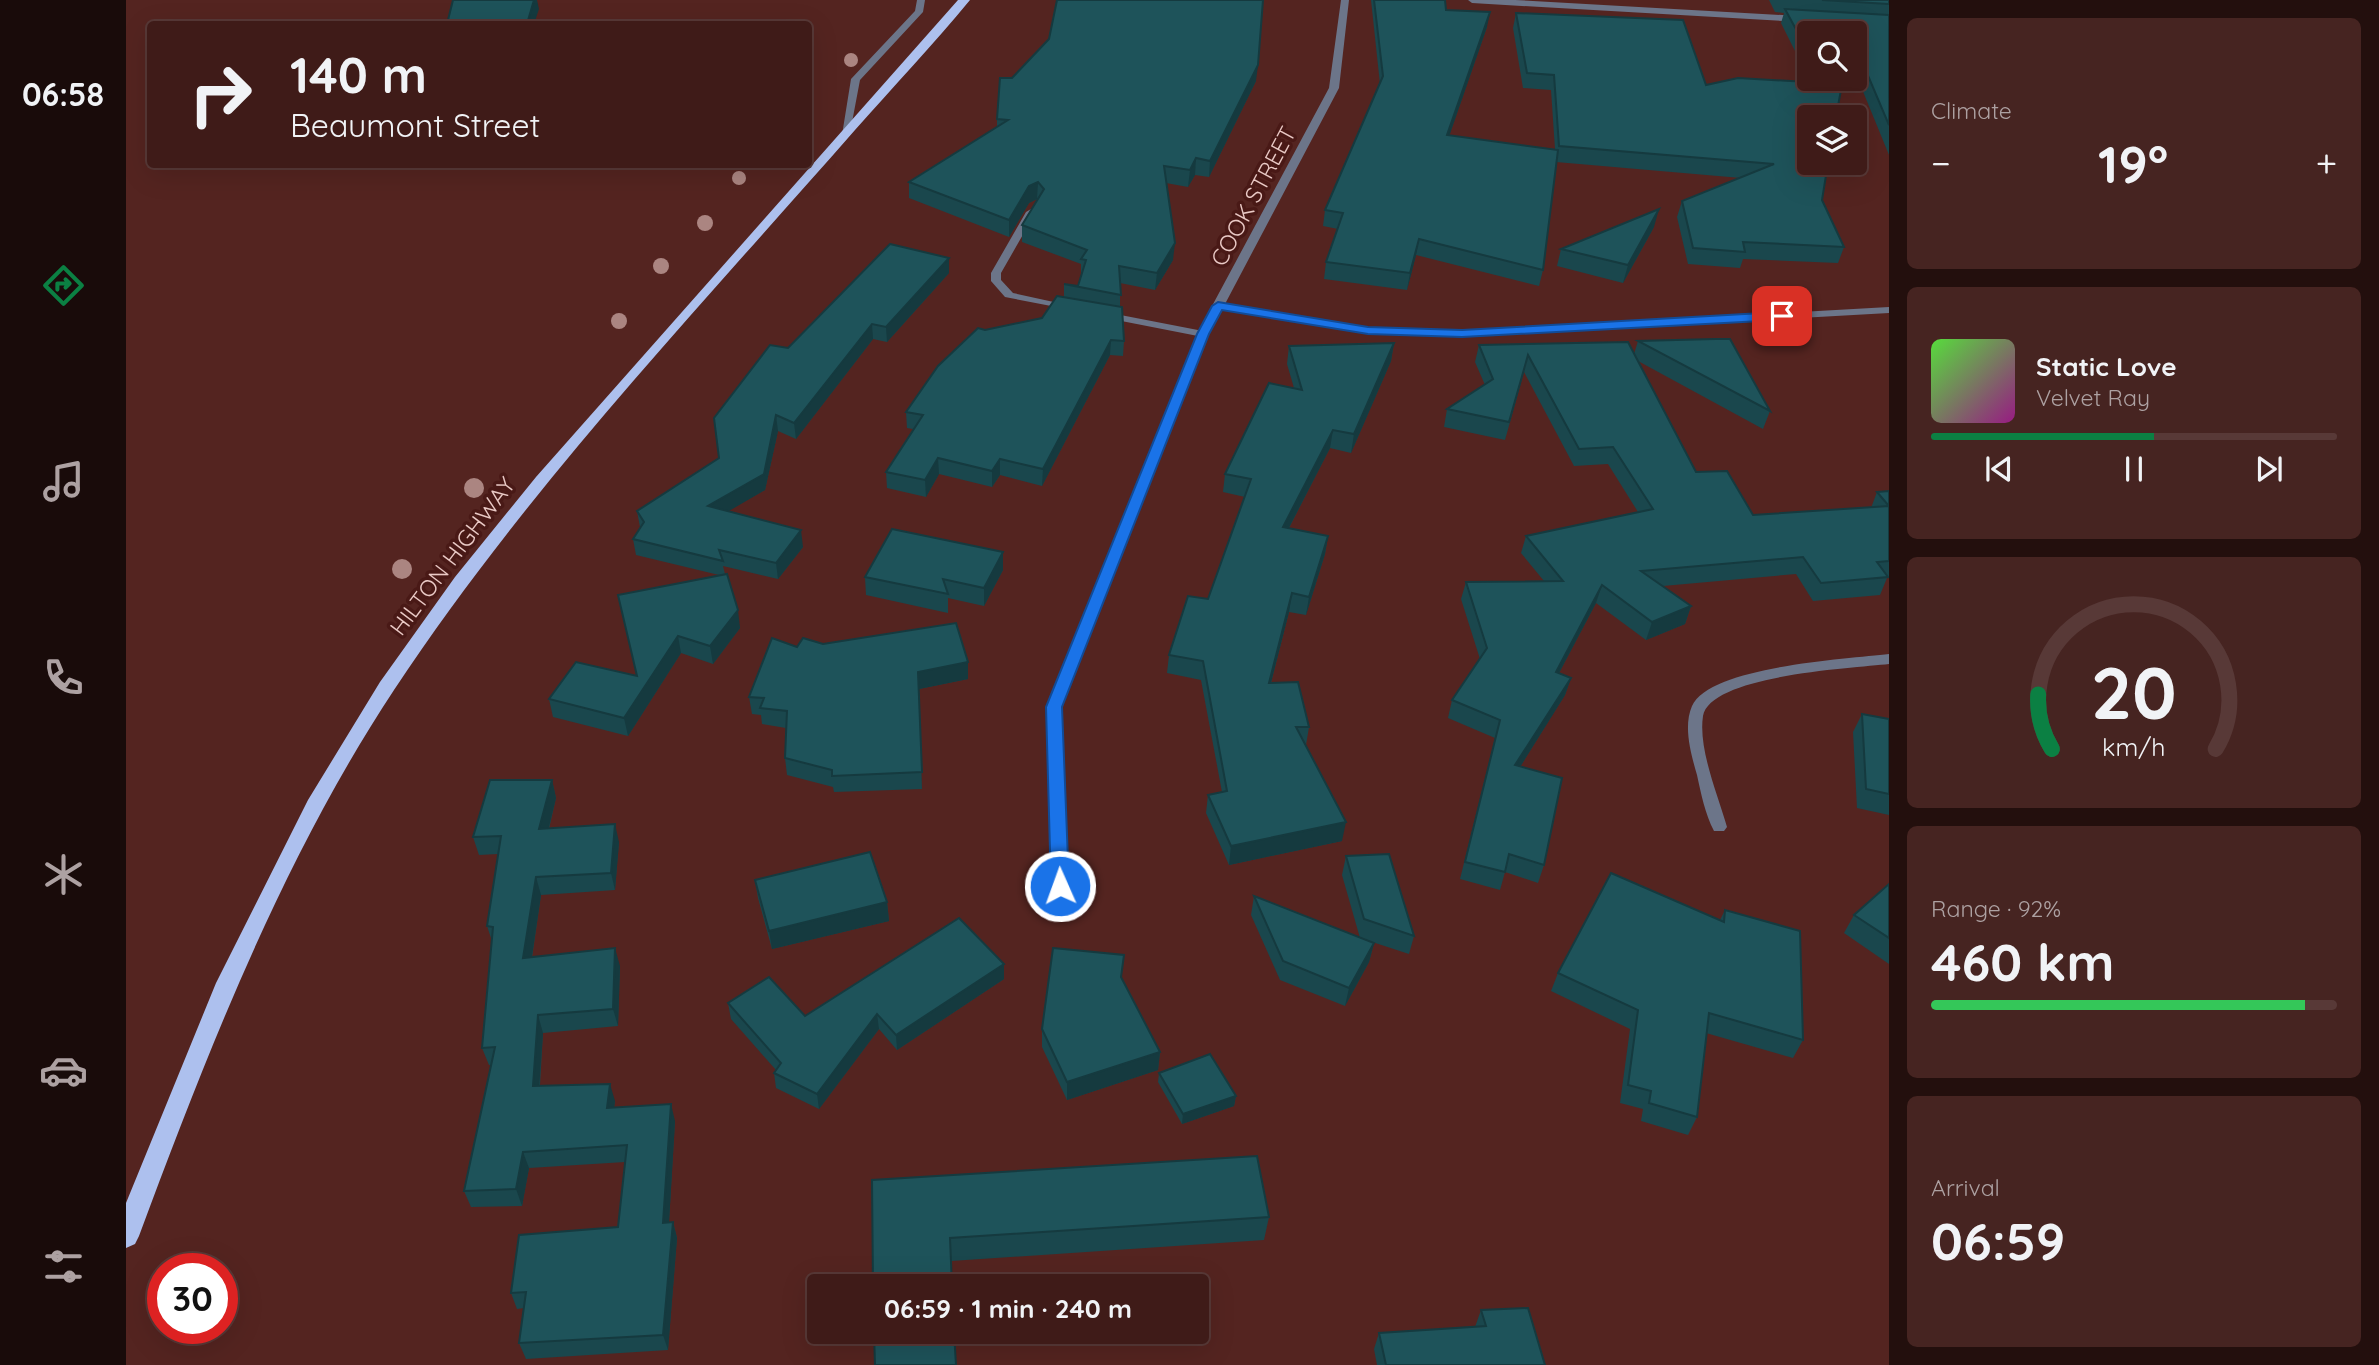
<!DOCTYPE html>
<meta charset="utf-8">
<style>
body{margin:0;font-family:Quicksand,sans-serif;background:#462421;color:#f1f3f6;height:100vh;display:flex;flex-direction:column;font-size:26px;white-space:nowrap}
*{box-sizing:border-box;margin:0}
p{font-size:23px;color:#ada1a2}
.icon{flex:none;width:38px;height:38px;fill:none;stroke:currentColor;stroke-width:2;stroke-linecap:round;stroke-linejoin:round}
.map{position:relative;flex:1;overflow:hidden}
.details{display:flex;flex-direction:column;gap:18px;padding:18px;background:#230f0d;width:490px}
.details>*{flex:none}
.hud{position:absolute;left:21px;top:21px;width:665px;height:147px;border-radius:7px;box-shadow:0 7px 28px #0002,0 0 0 2px #583937;background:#3f1b18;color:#f1f3f6;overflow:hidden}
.buttons{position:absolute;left:1671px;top:21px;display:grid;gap:14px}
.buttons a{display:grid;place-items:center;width:70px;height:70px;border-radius:7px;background:#3f1b18;box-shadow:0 7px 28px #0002,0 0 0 2px #583937;font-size:35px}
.speed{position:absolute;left:21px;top:1253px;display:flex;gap:14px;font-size:35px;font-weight:700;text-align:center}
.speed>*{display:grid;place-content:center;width:91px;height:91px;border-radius:50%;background:#3f1b18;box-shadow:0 7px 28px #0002,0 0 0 2px #583937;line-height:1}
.speed .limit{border:10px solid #d22;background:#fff;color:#111}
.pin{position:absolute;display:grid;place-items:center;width:60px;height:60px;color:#fff;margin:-30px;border-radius:14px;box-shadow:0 4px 10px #0006}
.me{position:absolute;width:77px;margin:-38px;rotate:358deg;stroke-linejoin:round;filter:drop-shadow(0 0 5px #0008)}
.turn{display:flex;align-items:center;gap:24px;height:147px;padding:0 28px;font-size:32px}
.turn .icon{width:91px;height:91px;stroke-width:2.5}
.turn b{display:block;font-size:49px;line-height:60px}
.big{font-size:52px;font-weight:700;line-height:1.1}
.details .card{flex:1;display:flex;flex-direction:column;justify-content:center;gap:10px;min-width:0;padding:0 24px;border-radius:10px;background:#462421}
.details .dial{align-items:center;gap:0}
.dial svg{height:182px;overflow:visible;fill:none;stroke:#583937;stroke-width:7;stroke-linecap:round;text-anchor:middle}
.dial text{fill:#f1f3f6;stroke:none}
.song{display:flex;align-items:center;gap:21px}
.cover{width:84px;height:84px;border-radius:10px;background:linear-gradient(135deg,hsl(110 70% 55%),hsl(310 70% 35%))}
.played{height:7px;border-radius:4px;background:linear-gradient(90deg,#0b8043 55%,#583937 55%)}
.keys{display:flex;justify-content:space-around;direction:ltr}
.heat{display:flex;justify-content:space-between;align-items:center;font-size:38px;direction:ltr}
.charge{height:10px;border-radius:5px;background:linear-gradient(90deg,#34c759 92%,#583937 0)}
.trip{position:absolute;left:681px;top:1274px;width:402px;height:70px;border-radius:7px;background:#3f1b18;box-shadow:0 7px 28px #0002,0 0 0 2px #583937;font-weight:700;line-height:70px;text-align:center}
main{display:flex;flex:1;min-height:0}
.dock{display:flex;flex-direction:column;width:126px;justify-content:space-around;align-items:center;background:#190b0a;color:#ada1a2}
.dock .icon{width:49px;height:49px}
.dock .on{color:#0b8043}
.dock b{font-size:32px;color:#f1f3f6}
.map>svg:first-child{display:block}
</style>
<main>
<nav class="dock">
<b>06:58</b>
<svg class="icon on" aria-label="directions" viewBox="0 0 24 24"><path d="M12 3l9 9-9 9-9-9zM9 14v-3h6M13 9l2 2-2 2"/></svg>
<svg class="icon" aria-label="music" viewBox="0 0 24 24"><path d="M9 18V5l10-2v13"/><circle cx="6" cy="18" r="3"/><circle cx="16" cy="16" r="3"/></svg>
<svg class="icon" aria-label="phone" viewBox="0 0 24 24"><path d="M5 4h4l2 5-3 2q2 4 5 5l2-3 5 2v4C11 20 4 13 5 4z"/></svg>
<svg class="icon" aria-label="climate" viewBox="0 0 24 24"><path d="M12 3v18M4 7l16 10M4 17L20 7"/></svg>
<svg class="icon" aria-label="car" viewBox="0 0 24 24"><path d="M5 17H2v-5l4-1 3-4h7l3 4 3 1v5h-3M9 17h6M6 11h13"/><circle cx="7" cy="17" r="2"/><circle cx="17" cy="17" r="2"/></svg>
<svg class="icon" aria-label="filters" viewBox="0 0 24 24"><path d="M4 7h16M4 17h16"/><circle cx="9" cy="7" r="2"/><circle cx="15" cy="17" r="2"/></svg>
</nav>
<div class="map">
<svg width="1763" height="1365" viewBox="0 0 1763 1365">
<rect width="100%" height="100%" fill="#542420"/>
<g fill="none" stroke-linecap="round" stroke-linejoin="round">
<g fill="#6c7589" fill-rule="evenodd">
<path d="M905,209L910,212L875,273V280L887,293L946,306V310L879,297L865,281V273L900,212Z"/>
<path d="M979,312L1077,331L1083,334L1077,337L975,317V313Z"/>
</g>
<g fill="#6c7589" fill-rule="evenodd">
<path d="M791,0H799L797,12L734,80L724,133L716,135L725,79L789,11Z"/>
<path d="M1215,0H1223L1213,88L1099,304L1242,328L1336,331L1763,307V313L1336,337L1242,334L1095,310L1083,334L935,707L942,886L940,890L934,892L928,890L926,886L921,707L1071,334L1203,88Z"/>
<path d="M1342,0H1389L1674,16L1678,19L1674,22L1346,3Z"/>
<path d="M1763,654V664C1728,668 1584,675 1577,716C1572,749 1592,795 1601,827L1598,831H1588C1579,814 1575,793 1571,775C1565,754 1557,727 1566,706C1584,666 1722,659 1763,654Z"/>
</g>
<path fill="#adc0ee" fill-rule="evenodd" d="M832,0H844C807,45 767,87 729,130C572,309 399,491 268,690C157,858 83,1048 13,1236L9,1244L0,1248V1203L90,983L182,800L254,682L329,577L410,477Z"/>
</g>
<g fill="#ab8581">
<circle cx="725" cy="60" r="7"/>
<circle cx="613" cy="178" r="7"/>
<circle cx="579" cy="223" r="8"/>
<circle cx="535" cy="266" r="8"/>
<circle cx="493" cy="321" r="8"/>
<circle cx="348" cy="488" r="10"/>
<circle cx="276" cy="569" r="10"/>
</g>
<g fill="#1a474d">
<path d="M1245,0H1319L1320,10L1361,27L1323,136L1429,149L1425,90L1397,88L1387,28L1390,13L1580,85L1685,83L1655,23L1658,13L1649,12L1643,0H1763V155L1729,72V33H1684V79H1717L1696,200L1718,247L1712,263L1617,259L1614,268L1562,264L1551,217L1556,201L1615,178L1430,162L1417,270L1413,286L1290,255L1281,290L1198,279L1200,262L1212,229L1197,226L1199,210L1254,84Z"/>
<path d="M1130,81L1083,177L1069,175L1062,187L1040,183L1047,260L1029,290L994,283V307L998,341L997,356L984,355L916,486L874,475L866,487L813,474L800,497L761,488L760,472L787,429L781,428L780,412L859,330L916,318L938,297V284L952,286L955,276V264L896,242V225L911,199L903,203L883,237L783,198V182L871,127V119Z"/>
<path d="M1528,227L1497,283L1431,266L1435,249Z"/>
<path d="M823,273L761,342L747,339L670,439L652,431L639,490L602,511L677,547L652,579L597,566L599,574L614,628L587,664L555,653L502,736L427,717L423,699L511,676L496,613L593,575L510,555L507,539L514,527L511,511L593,458L662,348Z"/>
<path d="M1512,341L1644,411L1637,429L1512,361L1570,472L1627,515L1745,508L1751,492L1763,491V578H1761L1754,595L1687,601L1670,574L1537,586L1565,606L1559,624L1520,640L1470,603L1433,673L1445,678L1439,695L1394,767L1418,865L1412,883L1379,872L1374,890L1334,879L1369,738L1322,718L1326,700L1354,659L1335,599L1340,582L1418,581L1395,553L1400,536L1512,512L1482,464L1448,466L1398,372L1379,440L1318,427L1321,409L1359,385L1349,362L1353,345L1508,354Z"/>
<path d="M1268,343L1265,361L1225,453L1204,448L1163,528L1202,536L1199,554L1180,615L1163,612L1145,683L1183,727L1180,745L1216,841L1103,865L1080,813L1082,795L1096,792L1075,680L1041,673L1043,655L1082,599L1119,497L1097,492L1099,474L1168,388L1161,364L1163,346Z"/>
<path d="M877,570L858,606L822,598V613L740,595L739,577Z"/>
<path d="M697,644L842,662V679L793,689L796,789L708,792L707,787L661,775L659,758L660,728L636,724L635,715L626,714L623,697L671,647Z"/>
<path d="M1736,714L1763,719V815L1731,808L1727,732Z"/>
<path d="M426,780L430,798L423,829L493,842L489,890L415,895L406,958L494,966L492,1026L417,1033L414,1085L489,1101L488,1107L549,1121L543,1222H547L551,1238L542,1350L400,1359L393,1343L398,1308L391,1309L385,1293L492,1227L499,1162L403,1168L396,1206L345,1207L338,1191L365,1065H363L356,1048L366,941L361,926L372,854L353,855L347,837Z"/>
<path d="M1220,856L1288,936L1283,954L1234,938L1216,875Z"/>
<path d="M629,880L761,902L763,921L646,949L632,898Z"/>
<path d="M1763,884V964L1718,933L1728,915Z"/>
<path d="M1128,896L1248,943L1243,962L1219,1006L1154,980L1125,915Z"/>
<path d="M1599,910L1677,1040L1667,1058L1580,1033L1571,1117L1562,1135L1515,1121L1517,1109L1494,1103L1504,1029L1425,991L1432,973L1594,920Z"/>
<path d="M878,964V979L771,1050L753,1029L693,1109L650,1088L648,1073L650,1070L605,1019L602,1003L679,1016Z"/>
<path d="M996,978L1034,1052L1032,1070L941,1100L916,1047V1029Z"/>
<path d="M1033,1073L1110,1096L1108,1106L1056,1124L1032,1082Z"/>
<path d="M746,1180L1143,1217L1138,1240L825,1261Z"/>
<path d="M1355,1310L1419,1365H1251L1248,1349L1253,1333L1349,1327Z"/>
</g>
<g fill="#153a3f">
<path d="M408,0H411L413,9L408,24H401Z"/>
<path d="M1364,12L1361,27L1318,151L1321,135Z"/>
<path d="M1132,65L1130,81L1083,177L1084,161Z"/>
<path d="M1070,158L1069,175L1062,187L1064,170Z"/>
<path d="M912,182L911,199L903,203L883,237V220L903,186Z"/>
<path d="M1533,209L1528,227L1497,283L1502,265Z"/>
<path d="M1293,239L1290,255L1281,290L1284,273Z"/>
<path d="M1049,243L1047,260L1029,290L1031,273Z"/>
<path d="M823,258V273L761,342L760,327Z"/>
<path d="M746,324L747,339L670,439L668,423Z"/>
<path d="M985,340L984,355L916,486L917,469Z"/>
<path d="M1268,343L1265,361L1225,453L1228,434Z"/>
<path d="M650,415L652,431L639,490L584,522L582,506Z"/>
<path d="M1207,430L1204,448L1154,545L1157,527Z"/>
<path d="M812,458L813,474L800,497L799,480Z"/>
<path d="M874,459V475L866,487V471Z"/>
<path d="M675,530L677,547L652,579L650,563Z"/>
<path d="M1202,536L1199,554L1180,615L1183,597Z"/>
<path d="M877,552V570L858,606V588Z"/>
<path d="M1476,585L1470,603L1424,690L1430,672Z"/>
<path d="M1166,593L1163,612L1140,702L1143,683Z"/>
<path d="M1565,606L1559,624L1520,640L1526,622Z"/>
<path d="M612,610L614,628L587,664L584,646Z"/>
<path d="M552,636L555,653L502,736L498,718Z"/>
<path d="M842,662V679L793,689L796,789L792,672Z"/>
<path d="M1445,678L1439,695L1384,783L1389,765Z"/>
<path d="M426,780L430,798L418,847L413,829Z"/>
<path d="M1220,822L1216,841L1103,865L1105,846Z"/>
<path d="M489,824L493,842L489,890L485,873Z"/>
<path d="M410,877L415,895L403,976L397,958Z"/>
<path d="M761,902L763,921L646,949L643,931Z"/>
<path d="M1248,943L1243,962L1219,1006L1223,988Z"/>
<path d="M489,948L494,966L492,1026L487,1009Z"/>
<path d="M878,964V979L771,1050L770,1035Z"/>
<path d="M751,1014L753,1029L693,1109L691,1094Z"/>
<path d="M412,1015L417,1033L412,1103L407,1086Z"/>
<path d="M1034,1052L1032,1070L941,1100V1082Z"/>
<path d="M484,1084L489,1101L486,1125L481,1108Z"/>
<path d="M1110,1096L1108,1106L1056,1124L1057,1114Z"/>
<path d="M545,1104L549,1121L542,1239L537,1223Z"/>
<path d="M397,1152L403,1168L396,1206L390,1189Z"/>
<path d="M547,1222L551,1238L542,1350L537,1335Z"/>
</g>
<g fill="#1e535a" stroke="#153a3f" stroke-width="2">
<path d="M327,0H408L401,24H321Z"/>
<path d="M931,0H1137L1132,65L1084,161L1070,158L1064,170L1038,166L1049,243L1031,273L993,266L995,295L938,284L952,286L960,260L955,259L961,250L896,225L918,189L912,182L903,186L883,220L783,182L882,120L871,119L874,78H886L923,39Z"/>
<path d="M1248,0H1319L1320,10L1364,12L1321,135L1432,150L1417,270L1293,239L1284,273L1200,262L1217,213L1199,210L1257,76Z"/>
<path d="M1696,0H1763V4Z"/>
<path d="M1659,9L1763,15V125L1729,45V33H1684V55Z"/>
<path d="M1390,13L1557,20L1580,85L1612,78L1698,83L1696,79H1717L1710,117H1684V163H1702L1696,200L1718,247L1617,242L1619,252L1567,248L1556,201L1648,164L1433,146L1428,75L1401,73Z"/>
<path d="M1533,209L1502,265L1435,249Z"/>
<path d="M764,244L823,258L760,327L746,324L668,423L650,415L638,474L582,506L675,530L650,563L593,550L597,561L507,539L518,522L511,511L593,458L588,418L644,345L662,348Z"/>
<path d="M931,296L996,307L998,341L985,340L917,469L874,459L866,471L812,458L799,480L760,472L797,415L780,412L812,366L852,328L859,330L916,318Z"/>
<path d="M1604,339L1644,411L1512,341L1589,339Z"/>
<path d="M1502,342L1570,472L1601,471L1627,515L1763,506L1751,492L1763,491V561L1751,562L1762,577L1695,583L1677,557L1515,571L1565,606L1526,622L1476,585L1430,672L1445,678L1389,765L1436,778L1418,865L1383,854L1379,872L1339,862L1374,720L1326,700L1361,648L1340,582L1437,581L1400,536L1527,509L1487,447L1453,449L1402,355L1383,422L1321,409L1367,379L1353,345Z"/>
<path d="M1268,343L1228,434L1207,430L1157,527L1202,536L1183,597L1166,593L1143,683L1172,682L1183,727H1170L1220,822L1105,846L1082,795L1101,791L1077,661L1043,655L1062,596L1082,599L1125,479L1099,474L1143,383L1176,390L1163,346Z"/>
<path d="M766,529L877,552L858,588L817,579L822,594L739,577Z"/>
<path d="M601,574L612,610L584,646L552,636L498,718L423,699L450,662L511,676L492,595Z"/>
<path d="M830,623L842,662L792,672L796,772L706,776V770L659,758L661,711L634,708L638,698L623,697L646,638L671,647L677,638L697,644Z"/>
<path d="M1736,714L1763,719V794L1740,789Z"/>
<path d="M364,780H426L413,829L489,824L485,873L410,877L397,958L489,948L487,1009L412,1015L407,1086L484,1084L481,1108L545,1104L537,1223L547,1222L537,1335L393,1343L400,1292L385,1293L393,1235L492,1227L501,1145L397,1152L390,1189L338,1191L369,1047L356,1048L367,927L361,926L375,836L347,837Z"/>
<path d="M744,852L761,902L643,931L629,880Z"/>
<path d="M1263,854L1288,936L1238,919L1220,856Z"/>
<path d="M1485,873L1598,922L1599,910L1674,931L1677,1040L1583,1013L1571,1117L1523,1103L1525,1091L1502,1085L1512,1010L1432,973Z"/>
<path d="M1763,884V938L1728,915Z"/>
<path d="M1128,896L1248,943L1223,988L1157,961Z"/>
<path d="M833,918L878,964L770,1035L751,1014L691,1094L648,1073L655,1063L602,1003L643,977L679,1016Z"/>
<path d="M927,948L998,955L995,977L1034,1052L941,1082L916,1029Z"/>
<path d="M1084,1054L1110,1096L1057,1114L1033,1073Z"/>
<path d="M1131,1156L1143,1217L824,1238L826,1286H747L746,1180Z"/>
<path d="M1402,1308L1419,1365H1260L1253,1333L1360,1326L1355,1310Z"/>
<path d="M748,1332H828L830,1365H749Z"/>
</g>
<path fill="#1a73e8" stroke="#114b97" stroke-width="2" d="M1092,302L1242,327L1336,330L1656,312L1662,316L1656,320L1336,337L1242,334L1096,310L1083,334L936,707L943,886L934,893L925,886L920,707L1071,334L1086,306Z"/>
<g text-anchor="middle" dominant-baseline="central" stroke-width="7" stroke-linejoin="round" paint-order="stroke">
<g font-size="23" fill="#eacac6" stroke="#491916">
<text transform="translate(1127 196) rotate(-62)">COOK STREET</text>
<text transform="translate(326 556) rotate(-53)">HILTON HIGHWAY</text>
</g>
</g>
</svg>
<div class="buttons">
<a><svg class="icon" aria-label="search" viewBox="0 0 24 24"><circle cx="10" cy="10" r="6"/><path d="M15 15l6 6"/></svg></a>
<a><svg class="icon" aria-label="layers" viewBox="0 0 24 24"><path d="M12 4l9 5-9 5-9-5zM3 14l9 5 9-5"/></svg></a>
</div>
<div class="speed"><div class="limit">30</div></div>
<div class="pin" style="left:1656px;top:316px;background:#d93025"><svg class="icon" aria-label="arrive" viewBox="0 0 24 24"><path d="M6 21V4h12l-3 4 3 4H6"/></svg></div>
<svg class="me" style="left:934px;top:886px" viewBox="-20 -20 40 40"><circle r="17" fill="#1a73e8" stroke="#fff" stroke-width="3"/><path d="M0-11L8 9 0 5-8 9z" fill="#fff"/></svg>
<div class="trip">06:59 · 1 min · 240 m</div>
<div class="hud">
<div class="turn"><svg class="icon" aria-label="right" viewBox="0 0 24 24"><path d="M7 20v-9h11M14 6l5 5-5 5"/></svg><div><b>140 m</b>Beaumont Street</div></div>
</div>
</div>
<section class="details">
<div class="card"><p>Climate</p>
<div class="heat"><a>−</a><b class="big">19°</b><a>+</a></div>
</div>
<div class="card">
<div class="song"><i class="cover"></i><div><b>Static Love</b><p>Velvet Ray</p></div></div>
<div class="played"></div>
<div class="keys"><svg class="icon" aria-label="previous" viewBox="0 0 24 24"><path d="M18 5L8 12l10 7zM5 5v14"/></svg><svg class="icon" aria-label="pause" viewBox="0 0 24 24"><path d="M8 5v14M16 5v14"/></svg><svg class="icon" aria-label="next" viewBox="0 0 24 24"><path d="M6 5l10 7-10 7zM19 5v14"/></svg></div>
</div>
<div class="card dial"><svg viewBox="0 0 100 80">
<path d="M14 69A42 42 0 1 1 86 69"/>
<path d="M14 69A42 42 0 0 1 8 45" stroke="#0b8043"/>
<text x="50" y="56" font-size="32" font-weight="700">20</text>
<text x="50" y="72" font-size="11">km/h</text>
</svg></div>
<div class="card"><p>Range · 92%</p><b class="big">460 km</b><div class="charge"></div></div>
<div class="card"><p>Arrival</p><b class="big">06:59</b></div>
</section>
</main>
